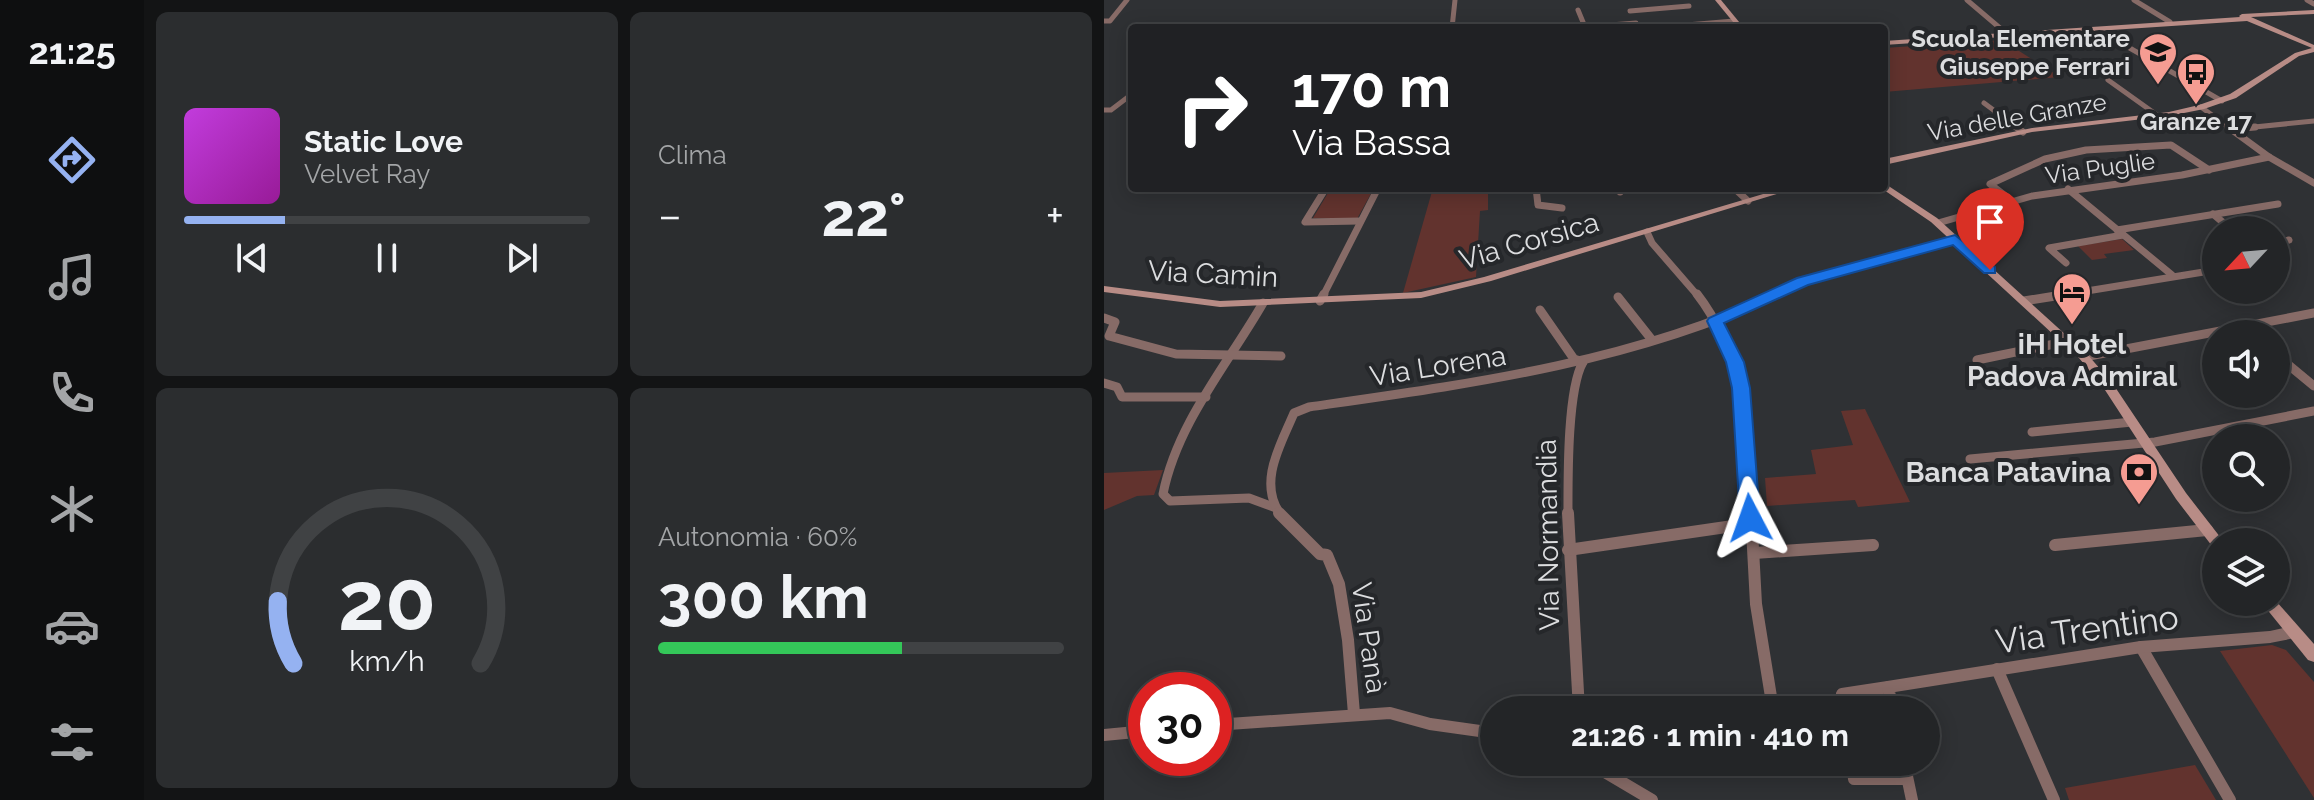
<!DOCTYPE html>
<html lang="it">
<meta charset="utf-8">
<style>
body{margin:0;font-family:Raleway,sans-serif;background:#2b2d2f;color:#f1f3f6;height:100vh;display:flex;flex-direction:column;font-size:30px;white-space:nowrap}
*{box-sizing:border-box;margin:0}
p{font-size:26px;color:#a3a5a7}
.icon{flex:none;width:44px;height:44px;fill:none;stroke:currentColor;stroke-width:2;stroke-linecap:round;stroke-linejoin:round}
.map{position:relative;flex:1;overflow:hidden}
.panel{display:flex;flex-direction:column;gap:12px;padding:12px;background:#131415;width:960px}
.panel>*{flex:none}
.banner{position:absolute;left:24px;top:24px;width:760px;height:168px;border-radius:8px;box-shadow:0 4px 20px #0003,0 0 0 2px #404244;background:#202124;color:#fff;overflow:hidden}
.needle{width:52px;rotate:244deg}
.tools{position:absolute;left:1098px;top:216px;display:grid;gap:16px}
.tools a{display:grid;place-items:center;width:88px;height:88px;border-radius:50%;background:#232527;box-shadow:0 4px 20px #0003,0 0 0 2px #404244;font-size:40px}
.speed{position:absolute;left:24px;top:672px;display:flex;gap:16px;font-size:40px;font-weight:700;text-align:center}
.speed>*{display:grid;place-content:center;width:104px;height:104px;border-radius:50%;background:#232527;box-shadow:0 4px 20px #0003,0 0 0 2px #404244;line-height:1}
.speed .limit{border:12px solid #d22;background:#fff;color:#111}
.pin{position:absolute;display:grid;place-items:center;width:68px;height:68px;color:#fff;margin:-82px -34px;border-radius:50% 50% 50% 0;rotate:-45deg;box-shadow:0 0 8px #0007}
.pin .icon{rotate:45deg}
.me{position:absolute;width:88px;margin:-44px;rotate:356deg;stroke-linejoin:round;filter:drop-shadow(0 0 6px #0008)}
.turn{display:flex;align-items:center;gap:28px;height:168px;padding:0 32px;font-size:36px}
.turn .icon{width:104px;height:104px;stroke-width:2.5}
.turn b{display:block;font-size:56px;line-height:68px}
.big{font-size:60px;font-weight:700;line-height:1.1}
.panel .widget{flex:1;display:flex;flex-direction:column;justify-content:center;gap:12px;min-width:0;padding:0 28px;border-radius:12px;background:#2b2d2f}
.panel .dial{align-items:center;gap:0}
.dial svg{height:208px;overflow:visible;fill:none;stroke:#404244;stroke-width:7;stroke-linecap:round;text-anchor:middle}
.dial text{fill:#f1f3f6;stroke:none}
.song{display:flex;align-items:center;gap:24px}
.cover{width:96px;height:96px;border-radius:12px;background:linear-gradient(135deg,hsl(290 70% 55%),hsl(300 70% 35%))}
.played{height:8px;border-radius:4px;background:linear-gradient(90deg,#95b2f1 25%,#404244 25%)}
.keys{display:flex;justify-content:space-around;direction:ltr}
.heat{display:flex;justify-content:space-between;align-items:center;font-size:44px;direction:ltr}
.charge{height:12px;border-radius:6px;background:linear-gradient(90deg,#34c759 60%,#404244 0)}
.panel .tiles{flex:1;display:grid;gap:12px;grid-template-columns:repeat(2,1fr)}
.trip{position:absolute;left:376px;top:696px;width:460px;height:80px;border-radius:40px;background:#232527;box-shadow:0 4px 20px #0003,0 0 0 2px #404244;font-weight:700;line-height:80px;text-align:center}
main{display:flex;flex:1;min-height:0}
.tabs{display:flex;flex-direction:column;width:144px;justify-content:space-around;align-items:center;background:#0e0f10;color:#a3a5a7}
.tabs .icon{width:56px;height:56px}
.tabs .current{color:#95b2f1}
.tabs b{font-size:36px;color:#f1f3f6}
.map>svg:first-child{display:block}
</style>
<main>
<nav class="tabs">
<b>21:25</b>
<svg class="icon current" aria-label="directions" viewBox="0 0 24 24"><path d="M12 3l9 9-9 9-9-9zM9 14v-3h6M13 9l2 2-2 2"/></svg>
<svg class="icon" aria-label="music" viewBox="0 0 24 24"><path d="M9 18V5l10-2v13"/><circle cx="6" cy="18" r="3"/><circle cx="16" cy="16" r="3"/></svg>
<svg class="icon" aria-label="phone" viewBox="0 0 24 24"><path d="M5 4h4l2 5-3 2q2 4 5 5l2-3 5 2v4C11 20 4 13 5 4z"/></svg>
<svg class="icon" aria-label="climate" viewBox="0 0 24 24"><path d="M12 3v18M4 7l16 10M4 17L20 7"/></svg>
<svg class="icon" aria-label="car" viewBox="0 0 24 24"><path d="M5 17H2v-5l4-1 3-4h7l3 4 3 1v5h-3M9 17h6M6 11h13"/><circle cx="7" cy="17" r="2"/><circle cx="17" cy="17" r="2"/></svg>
<svg class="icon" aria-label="filters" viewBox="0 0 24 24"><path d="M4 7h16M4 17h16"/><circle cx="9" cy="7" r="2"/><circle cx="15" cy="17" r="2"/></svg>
</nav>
<section class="panel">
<div class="tiles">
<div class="widget">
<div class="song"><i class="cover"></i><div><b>Static Love</b><p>Velvet Ray</p></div></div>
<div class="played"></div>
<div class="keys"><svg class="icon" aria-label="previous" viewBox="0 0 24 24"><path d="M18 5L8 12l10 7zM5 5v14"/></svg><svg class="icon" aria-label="pause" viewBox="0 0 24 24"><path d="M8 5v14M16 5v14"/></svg><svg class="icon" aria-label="next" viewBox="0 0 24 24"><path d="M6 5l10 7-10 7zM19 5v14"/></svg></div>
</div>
<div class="widget"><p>Clima</p>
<div class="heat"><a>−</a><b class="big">22°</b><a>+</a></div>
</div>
<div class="widget dial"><svg viewBox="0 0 100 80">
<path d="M14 69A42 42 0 1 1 86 69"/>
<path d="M14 69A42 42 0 0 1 8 45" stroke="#95b2f1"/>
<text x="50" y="56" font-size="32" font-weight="700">20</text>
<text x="50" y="72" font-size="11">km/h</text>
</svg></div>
<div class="widget"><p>Autonomia · 60%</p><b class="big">300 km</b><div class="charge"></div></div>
</div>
</section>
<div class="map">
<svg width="1210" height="800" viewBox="0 0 1210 800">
<rect width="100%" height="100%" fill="#2f3134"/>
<g fill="#62332e">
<path d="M898,40L956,77L780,92V48Z"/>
<path d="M227,188H270L253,219L209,218Z"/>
<path d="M329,188H384V210L376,211L372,277L299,293Z"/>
<path d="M1018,239L1030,250L1000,254L1003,258L988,260L974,246Z"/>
<path d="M761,409L806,502L754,507L751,500L663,506L661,478L712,474L707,450L749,445L737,411Z"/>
<path d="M59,470L50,495L33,496L0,510V473Z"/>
<path d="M1168,645L1182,650L1210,682V798L1116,651Z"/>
<path d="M1091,765L1112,800H965L961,788Z"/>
</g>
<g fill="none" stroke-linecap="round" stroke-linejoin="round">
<g stroke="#876b67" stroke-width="5">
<path d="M863,0L903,34"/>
<path d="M1030,0L1066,22"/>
<path d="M1203,0L1210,4"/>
<path d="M474,10L481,27L532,23"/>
<path d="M526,11L585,6"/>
<path d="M0,21H6L23,0"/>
<path d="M348,28L351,0"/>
<path d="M547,28L630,21"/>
<path d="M1010,39L1118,101"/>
<path d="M1004,80L1053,115"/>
<path d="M880,103L915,129"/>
<path d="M1097,107L1127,129"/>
<path d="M0,110H7L28,94"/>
<path d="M1131,129L1210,121"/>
</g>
<g stroke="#876b67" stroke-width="7">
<path d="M912,127L919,132"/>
<path d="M1124,127L1165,157L1210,183"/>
<path d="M1128,129L1151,127"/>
<path d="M222,188L201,222L256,221"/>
<path d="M432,188L434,205L458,208"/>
<path d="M515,188L516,192"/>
<path d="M630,188L644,201"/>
<path d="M964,189L1068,275"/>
<path d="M908,201L886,184L941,159L982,150L1067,145L1105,170"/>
<path d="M1109,214L1128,230"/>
<path d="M834,223L928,196L1078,175L1165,157"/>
<path d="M1013,230L1174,204"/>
<path d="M543,232L548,243L594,296"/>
<path d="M1172,243L1185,240"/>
<path d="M962,263L945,248L1019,235"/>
<path d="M219,296L274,188"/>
<path d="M670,296L699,282L851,239"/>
<path d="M952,296L1112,270"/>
</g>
<g stroke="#876b67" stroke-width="9">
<path d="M593,294C643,358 641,438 646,515"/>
<path d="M514,297L548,340"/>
<path d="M216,301L220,294"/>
<path d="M920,301L964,294"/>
<path d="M159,303C124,364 73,423 59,494L66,501L145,498L172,508"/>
<path d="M436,310L470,359L479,362"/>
<path d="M0,318L11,322L5,336L72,354L177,356"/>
<path d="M980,357L1210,313"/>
<path d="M1175,357L1210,386"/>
<path d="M873,360L965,341"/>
<path d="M0,383L13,387L18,397H102"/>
<path d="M928,432L1028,422"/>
<path d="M866,459L1051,442L1210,411"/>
<path d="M177,515C153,483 177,444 190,413L205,407C365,384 526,363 674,294"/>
<path d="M464,515C464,480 463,390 479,362"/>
</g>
<g stroke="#876b67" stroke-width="12">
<path d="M175,513L216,554L223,555L235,584L244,640L250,714"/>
<path d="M464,513L475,710"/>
<path d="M643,522L648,530L652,604L668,703"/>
<path d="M951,545L1103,530"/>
<path d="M464,550L636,525L646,518V513"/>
<path d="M650,553L769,545"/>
<path d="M1037,647L1126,800"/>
<path d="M893,669L950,800"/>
<path d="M740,710L738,694L784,687"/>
<path d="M789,710L784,687L1037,647L1166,637L1190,632"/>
<path d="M110,725L286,713L326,724L390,733"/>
<path d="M0,735L42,731"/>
<path d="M484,762L548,800"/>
<path d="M748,762L750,779H803"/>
<path d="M800,762L808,800"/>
</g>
<g fill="#b88c86" fill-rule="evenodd">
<path d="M611,0H617L640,28H634Z"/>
<path d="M1210,10V14L1147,17L1210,45V52L1195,56L1132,98L1100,109L1065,116L928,132L780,165V159L928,128L1065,112L1095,105L1126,94L1191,53L1208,48L1143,21L780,45V41L1136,17L1135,16L1138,14Z"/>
<path d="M780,183L833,218L984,355L1009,384L1082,493L1120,542H1112V547L1108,546L1072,499L1001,390L976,359L827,222L777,188H780Z"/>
<path d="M679,188H692L387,281L317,298L116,307L0,292V286L116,301L317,292L380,277Z"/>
<path d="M1172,601L1210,644V662L1204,660L1157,602Z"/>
</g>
</g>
<path fill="#1a73e8" stroke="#114b97" stroke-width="2" d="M851,235L891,267V273H880L849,245L704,285L620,323L640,362L646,388L656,518L653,523H639L636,518L628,388L622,362L603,321L605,318L693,278Z"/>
<defs>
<symbol id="school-pin" viewBox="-11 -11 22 30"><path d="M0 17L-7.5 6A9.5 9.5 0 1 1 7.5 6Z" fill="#f59c92" stroke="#25272a"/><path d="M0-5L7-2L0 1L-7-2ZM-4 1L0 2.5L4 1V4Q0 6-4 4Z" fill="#111"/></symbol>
<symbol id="bus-pin" viewBox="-11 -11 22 30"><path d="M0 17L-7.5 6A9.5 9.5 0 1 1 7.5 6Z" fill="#f59c92" stroke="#25272a"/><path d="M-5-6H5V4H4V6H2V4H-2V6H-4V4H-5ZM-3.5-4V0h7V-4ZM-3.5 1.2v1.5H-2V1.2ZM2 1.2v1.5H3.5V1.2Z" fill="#111"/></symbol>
<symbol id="hotel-pin" viewBox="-11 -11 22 30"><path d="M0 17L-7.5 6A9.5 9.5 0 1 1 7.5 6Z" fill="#f59c92" stroke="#25272a"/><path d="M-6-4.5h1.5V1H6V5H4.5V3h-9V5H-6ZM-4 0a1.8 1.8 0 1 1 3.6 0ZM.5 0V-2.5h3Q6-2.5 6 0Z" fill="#111"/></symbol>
<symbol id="bank-pin" viewBox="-11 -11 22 30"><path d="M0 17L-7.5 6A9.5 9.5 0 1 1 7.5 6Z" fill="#f59c92" stroke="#25272a"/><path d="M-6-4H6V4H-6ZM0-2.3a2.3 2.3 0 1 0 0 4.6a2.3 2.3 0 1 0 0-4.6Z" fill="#111"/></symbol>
</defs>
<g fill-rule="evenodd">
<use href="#school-pin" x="1032" y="30" width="44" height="60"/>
<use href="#bus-pin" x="1070" y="50" width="44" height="60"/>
<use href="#hotel-pin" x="946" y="270" width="44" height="60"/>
<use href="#bank-pin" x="1013" y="450" width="44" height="60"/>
</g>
<g text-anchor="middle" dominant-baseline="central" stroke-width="8" stroke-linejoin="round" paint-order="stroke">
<g font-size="24" font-weight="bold" fill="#dcdddf" stroke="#25272a" text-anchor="end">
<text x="1026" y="38">Scuola Elementare<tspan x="1026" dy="28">Giuseppe Ferrari</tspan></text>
<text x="1092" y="121" text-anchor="middle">Granze 17</text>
</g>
<g font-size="24" fill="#dcdddf" stroke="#25272a">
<text transform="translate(913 117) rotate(-10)">Via delle Granze</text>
<text transform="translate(996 168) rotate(-8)">Via Puglie</text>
</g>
<g font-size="28" fill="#dcdddf" stroke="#25272a">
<text transform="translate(425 241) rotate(-16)">Via Corsica</text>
<text transform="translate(109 274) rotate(3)">Via Camin</text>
<text transform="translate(334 366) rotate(-9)">Via Lorena</text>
<text transform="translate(444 535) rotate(-91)">Via Normandia</text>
<text transform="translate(265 638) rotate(82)">Via Panà</text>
</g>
<g font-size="28" font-weight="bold" fill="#dcdddf" stroke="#25272a">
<text x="968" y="344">iH Hotel<tspan x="968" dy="32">Padova Admiral</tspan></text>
<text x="1007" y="472" text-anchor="end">Banca Patavina</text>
</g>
<g font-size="34" fill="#dcdddf" stroke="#25272a">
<text transform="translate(983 629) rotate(-8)">Via Trentino</text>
</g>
</g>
</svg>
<div class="tools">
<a><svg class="needle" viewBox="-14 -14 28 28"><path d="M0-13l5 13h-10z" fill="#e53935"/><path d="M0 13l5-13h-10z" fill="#a3a5a7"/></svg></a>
<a><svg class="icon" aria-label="sound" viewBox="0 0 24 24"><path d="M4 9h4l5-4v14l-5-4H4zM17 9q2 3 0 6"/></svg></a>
<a><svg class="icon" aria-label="search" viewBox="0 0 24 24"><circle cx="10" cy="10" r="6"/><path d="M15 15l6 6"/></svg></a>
<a><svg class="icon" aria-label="layers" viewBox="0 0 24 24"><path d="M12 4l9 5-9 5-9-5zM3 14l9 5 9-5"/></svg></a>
</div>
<div class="speed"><div class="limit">30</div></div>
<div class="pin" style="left:886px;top:270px;background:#d93025"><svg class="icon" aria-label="arrive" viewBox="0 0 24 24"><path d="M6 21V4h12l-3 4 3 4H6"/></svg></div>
<svg class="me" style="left:646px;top:518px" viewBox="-20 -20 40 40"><path d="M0-17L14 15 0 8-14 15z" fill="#1a73e8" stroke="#fff" stroke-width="4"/></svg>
<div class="trip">21:26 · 1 min · 410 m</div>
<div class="banner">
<div class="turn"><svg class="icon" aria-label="right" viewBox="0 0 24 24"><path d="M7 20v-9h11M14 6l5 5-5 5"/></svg><div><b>170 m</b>Via Bassa</div></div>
</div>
</div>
</main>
